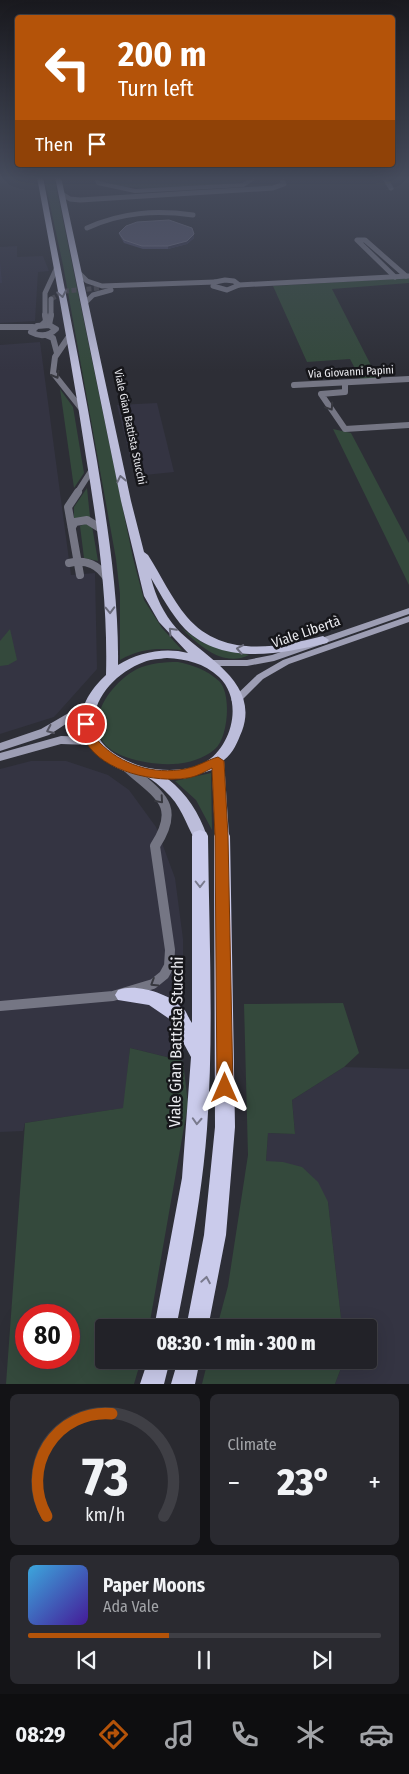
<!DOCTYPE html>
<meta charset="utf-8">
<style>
body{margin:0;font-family:"Fira Sans Condensed",sans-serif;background:#2a2a30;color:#f1f3f6;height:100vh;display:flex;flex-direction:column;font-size:19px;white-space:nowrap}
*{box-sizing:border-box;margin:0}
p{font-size:16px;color:#a2a4a8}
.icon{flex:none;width:28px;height:28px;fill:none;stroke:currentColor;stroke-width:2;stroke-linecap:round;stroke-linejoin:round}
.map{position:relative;height:1384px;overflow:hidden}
.sheet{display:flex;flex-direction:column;gap:10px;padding:10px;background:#131316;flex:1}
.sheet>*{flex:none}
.banner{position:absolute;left:15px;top:15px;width:380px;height:152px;border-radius:5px;box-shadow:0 5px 20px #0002,0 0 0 1px #3f3f45;background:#b45309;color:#fff;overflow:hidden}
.speed{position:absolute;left:15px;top:1304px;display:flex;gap:10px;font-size:25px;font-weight:700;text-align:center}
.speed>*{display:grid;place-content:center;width:65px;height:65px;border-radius:50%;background:#222228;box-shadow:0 5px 20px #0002,0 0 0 1px #3f3f45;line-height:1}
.speed .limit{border:8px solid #d22;background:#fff;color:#111}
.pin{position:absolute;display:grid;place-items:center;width:42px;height:42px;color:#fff;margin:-21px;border:2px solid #fff;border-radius:50%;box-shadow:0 1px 5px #0007}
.me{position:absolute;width:55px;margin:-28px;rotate:0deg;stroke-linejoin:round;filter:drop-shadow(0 0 4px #0008)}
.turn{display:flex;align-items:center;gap:18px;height:105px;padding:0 20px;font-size:22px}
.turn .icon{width:65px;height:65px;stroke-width:2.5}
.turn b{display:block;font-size:35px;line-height:42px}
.then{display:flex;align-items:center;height:48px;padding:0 20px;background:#0003;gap:10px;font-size:19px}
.big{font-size:38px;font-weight:800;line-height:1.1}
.sheet .widget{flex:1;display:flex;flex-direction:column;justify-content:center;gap:8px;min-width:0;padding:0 18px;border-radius:8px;background:#2a2a30}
.sheet .dial{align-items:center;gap:0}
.dial svg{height:130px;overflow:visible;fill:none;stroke:#3f3f45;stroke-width:7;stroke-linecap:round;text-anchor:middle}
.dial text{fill:#f1f3f6;stroke:none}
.song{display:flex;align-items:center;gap:15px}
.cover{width:60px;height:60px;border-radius:8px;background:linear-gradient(135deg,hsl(200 70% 55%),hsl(260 70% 35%))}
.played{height:5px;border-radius:2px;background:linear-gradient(90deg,#b45309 40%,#3f3f45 40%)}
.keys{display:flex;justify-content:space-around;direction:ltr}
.heat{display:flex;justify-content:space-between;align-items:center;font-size:28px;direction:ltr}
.sheet .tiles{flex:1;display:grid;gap:10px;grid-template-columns:1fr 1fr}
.widget:last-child{grid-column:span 2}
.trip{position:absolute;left:95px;top:1319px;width:282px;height:50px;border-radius:5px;background:#222228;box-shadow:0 5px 20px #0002,0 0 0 1px #3f3f45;font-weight:800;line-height:50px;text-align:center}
.dock{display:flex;height:80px;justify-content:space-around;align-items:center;background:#0e0e10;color:#a2a4a8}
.dock .icon{width:35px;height:35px}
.dock .on{color:#b45309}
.dock b{font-size:22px;color:#f1f3f6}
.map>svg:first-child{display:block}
</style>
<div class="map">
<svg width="409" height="1384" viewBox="0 0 409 1384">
<rect width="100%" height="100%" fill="#2d2e36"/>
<g fill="#343442">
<path d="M17,246V257L43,256L49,271L38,272L35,321L0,323V247Z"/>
<path d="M40,342L71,575L95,573L97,669L54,717L0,734V345Z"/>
<path d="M157,403L174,472L135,476L117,405Z"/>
<path d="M31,761H66L108,775L129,790L156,827L175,878L183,939V1061L130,1048L124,1108L25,1123L23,1131L0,1132V769Z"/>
<path d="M344,1067L409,1069V1384H335L344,1360H369V1328L342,1327L328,1202L266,1161L268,1133L295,1134L292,1100Z"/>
</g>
<g fill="#34493c" fill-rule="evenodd">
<path d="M44,177H54L133,558L144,600L162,628L182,650C158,648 141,648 120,660V594L116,559L63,265Z"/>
<path d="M99,177H250L237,183C208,185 118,197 99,177Z"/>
<path d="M409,278V283L332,289L378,379L361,380L350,359L307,362L273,286Z"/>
<path d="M60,389L73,407L84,473L74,488Z"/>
<path d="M333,429L351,433L409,543V585Z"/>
<path d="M87,488L90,517L74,519V507Z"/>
<path d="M87,523L92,526L98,561L84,558L80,526Z"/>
<path d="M181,628L203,643L249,655C223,668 199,645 181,628Z"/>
<path d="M10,629L17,660L8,665L0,666V641Z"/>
<path d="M178,662C193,665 207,670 219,681C232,694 228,738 215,749C191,770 150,766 123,756C74,737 105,686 137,669C150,663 164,662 178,662Z"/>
<path d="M211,773L212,830L196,800L175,781Z"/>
<path d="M343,1003L359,1053L344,1067L292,1100L295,1134L268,1133L266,1161L283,1162L302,1167L318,1182L328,1202L342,1327H217L228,1286L248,1155L244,1004Z"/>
<path d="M130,1048L183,1061L188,1104L149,1327L104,1328V1360H141L134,1384H6L25,1123L123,1108ZM26,1315H69V1358H26Z"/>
<path d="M208,1360H344L335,1384H202Z"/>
</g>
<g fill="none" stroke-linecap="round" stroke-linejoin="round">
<path stroke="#4a4a52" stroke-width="5" stroke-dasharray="5 2.5" stroke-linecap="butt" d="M51,299L66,291L99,288"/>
<path stroke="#757684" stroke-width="4" d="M96,177L98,183L135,191L243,185L256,177"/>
<g stroke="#757684" stroke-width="5">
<path d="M384,177L391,188"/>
<path d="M62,194L70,199L80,200L273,188L284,184L281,177"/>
<path d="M87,228C122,212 156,210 193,215"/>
<path d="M80,274L87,281L102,286L215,282"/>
<path d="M395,277L357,240H365L406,276"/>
<path d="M225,280L234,281L239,285L227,290L213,286L215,282Z"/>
<path d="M239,285L409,276"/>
<path d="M51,299V316"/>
<path d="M85,303L93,295L111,290"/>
<path d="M45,316V293L57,267"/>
</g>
<g stroke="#757684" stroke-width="6">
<path d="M42,325L46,321L45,315"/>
<path d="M49,325L56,329C49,336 40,337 31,332L37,326Z"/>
<path d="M49,325L51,315"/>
<path d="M0,327H33"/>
<path d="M46,335L53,338L57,353"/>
<path d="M70,335L55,357L53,373L84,412"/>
<path d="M345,384V392L321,394L345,429L409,425"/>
<path d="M294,385L409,379"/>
<path d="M77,493L93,468"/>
</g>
<g stroke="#757684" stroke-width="8">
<path d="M78,492L68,507L80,575"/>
<path d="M72,527L75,522L87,520L103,530"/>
<path d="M69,563C87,559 99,565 108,580"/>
</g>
<path stroke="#757684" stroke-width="10" d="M0,1006L113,996L153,984L164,975L169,966L170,950L155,846C183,803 156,794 126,766"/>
<g fill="#9d9eb4" fill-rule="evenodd">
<path d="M409,608V614L274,661L247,666H208L203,663L208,660H247L272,655Z"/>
<path d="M409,616V622L289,664L263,679L240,702L236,703L231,700L257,675L283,660Z"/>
<path d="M91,700L95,701L96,703L95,705L49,735L0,751V743L41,729Z"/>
<path d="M61,736L91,737L96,741L91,745L61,744L0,761V753Z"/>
</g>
<path fill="#bcbdda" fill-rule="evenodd" d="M37,177H43C61,272 81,366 97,461C108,529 119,597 118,665C139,652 165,647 188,653L159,622L144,596L121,501L55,177H61L131,501L144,552L148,555C161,575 171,598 187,617C222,658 276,648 323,636L329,640L327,643C281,654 223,666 185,629C171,614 161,595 151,578C156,597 163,613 177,629C204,657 260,682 242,731C237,743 234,752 224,760L229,836L227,840L222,841L217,840L215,836L212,770L183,779H168C187,794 199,813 207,836L205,840L200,841L195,840C185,822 181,805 165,791C160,786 153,780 147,777C140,773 131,774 124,771C103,763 85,747 82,725C79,706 92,688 106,675C108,602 98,529 86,457C72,363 54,270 37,177ZM167,658C186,659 204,663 219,677C244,701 232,747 204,763C191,770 171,771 155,769C143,768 131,763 120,757C69,729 103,677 144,662C151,659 159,659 167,658Z"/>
<g fill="#cacbeb" fill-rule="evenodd">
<path d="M200,830L206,832L208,836C209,933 214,1031 207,1129C202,1196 189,1262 176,1328H154L182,1178L191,1057L171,1020L149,1005L118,1000L115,995L118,990C136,983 171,994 184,1009C187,1013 189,1019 192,1023V836L194,832Z"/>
<path d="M222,830L228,832L230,836L235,1127L226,1235L208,1328H186L204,1235L215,1127L214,836L216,832Z"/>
<path d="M148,1360H170L164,1384H140Z"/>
<path d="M178,1360H200L195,1384H171Z"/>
</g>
</g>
<g fill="#4b4b65">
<path d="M122,177H132V183Z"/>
<path d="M119,233L194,238L187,244L168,249H143L124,243L120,236Z"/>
</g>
<g fill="#38384c">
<path d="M194,234V238L187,244L168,249V246Z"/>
<path d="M0,261L2,283H0Z"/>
</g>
<path fill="#5c5c74" stroke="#737388" d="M169,220L192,228L194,234L187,241L168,246H142L124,240L119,233L126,226L137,222Z"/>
<defs><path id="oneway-chevron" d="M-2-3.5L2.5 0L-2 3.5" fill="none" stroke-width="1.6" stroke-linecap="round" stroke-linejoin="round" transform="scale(1.25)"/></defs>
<g stroke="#696a7a">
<use href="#oneway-chevron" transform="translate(62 294) rotate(79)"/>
<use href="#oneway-chevron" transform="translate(121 479) rotate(-102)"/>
<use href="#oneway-chevron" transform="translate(110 610) rotate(88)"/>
<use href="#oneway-chevron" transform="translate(172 631) rotate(-133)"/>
<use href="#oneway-chevron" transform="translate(240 649) rotate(-170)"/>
</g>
<g stroke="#37383f">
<use href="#oneway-chevron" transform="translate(56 375) rotate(60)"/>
<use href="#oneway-chevron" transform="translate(330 407) rotate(57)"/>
<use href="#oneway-chevron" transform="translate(160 800) rotate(49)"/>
<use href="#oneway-chevron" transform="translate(154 983) rotate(148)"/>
</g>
<use stroke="#53535f" href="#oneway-chevron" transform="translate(50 730) rotate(155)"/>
<g stroke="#797a8d">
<use href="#oneway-chevron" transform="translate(200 884) rotate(90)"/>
<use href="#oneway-chevron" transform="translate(197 1121) rotate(93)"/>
<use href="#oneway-chevron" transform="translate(206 1280) rotate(-80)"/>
</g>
<linearGradient id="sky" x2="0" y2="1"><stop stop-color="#19191e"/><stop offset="0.48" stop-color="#464c5d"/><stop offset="1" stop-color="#464c5d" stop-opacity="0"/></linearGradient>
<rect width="409" height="371" fill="url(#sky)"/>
<path fill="#b45309" stroke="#753606" d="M86,720C96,722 93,735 99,742C121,765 154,775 185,769C197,767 207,760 218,757L224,761L228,836L233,1088L231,1093L225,1095L220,1093L217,1088L215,836L212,768C204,772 196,777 187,778C156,783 103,772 86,742C83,737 82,729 81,724Z"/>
<g text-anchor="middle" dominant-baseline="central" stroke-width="5" stroke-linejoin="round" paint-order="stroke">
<g font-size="11" fill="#ebebf0" stroke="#16161a">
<text transform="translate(351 372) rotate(-3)">Via Giovanni Papini</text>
<text transform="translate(130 427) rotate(78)">Viale Gian Battista Stucchi</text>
</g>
<g font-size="14" fill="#ebebf0" stroke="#16161a">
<text transform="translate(306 632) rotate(-19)">Viale Libertà</text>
</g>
<g font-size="16" fill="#ebebf0" stroke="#16161a">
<text transform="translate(176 1042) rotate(-89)">Viale Gian Battista Stucchi</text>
</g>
</g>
</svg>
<div class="speed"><div class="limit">80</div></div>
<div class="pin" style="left:86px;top:724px;background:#d93025"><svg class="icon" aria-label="arrive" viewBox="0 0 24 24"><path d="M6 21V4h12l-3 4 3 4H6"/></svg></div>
<svg class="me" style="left:225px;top:1088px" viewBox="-20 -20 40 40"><path d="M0-17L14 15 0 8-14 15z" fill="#b45309" stroke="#fff" stroke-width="4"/></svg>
<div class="trip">08:30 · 1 min · 300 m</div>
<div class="banner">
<div class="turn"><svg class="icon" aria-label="left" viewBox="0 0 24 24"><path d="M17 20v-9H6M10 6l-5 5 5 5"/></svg><div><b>200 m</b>Turn left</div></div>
<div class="then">Then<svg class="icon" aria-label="arrive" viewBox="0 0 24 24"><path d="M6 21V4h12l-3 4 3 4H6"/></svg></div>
</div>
</div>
<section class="sheet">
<div class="tiles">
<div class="widget dial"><svg viewBox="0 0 100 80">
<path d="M14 69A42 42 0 1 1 86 69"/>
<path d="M14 69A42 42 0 0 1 54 6" stroke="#b45309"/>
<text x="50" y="56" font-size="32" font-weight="700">73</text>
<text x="50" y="72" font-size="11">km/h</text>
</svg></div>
<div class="widget"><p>Climate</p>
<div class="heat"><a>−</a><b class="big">23°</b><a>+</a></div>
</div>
<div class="widget">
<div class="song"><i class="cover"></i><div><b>Paper Moons</b><p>Ada Vale</p></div></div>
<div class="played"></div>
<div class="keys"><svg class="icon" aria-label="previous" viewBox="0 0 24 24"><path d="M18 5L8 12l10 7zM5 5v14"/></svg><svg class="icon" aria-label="pause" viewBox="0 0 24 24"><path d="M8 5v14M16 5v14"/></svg><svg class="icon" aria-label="next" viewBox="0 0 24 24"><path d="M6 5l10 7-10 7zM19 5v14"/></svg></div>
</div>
</div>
</section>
<nav class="dock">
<b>08:29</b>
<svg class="icon on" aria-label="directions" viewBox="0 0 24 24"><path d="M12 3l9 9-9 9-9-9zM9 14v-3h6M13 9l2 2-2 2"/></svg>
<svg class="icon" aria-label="music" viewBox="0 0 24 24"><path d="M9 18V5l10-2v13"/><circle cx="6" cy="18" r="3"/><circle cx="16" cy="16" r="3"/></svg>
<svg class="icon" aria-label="phone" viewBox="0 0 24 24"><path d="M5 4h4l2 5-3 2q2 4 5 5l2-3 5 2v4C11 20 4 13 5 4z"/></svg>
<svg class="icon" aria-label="climate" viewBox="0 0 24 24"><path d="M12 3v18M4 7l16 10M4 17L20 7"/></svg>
<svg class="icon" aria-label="car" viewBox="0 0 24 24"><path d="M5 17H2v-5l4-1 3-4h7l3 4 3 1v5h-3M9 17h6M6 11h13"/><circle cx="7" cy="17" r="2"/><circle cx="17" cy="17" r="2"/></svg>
</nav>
